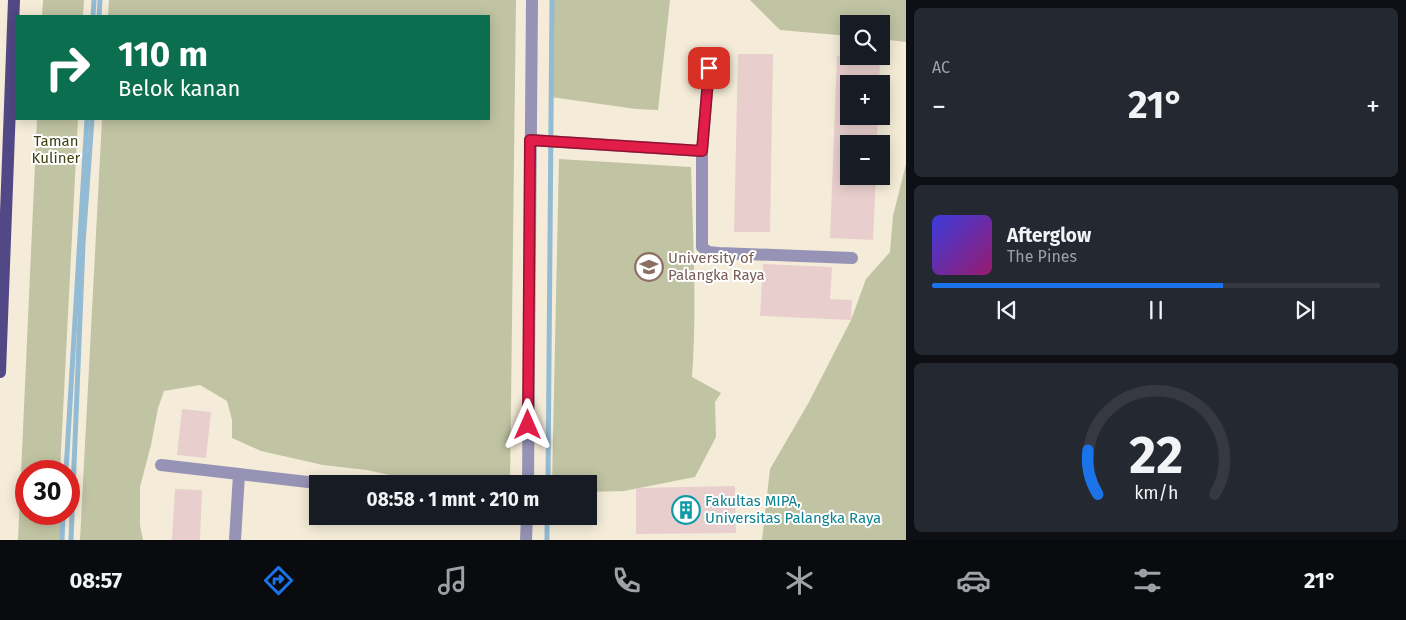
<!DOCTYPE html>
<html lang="id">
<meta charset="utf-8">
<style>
body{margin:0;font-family:"Fira Sans",sans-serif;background:#242831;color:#f1f3f6;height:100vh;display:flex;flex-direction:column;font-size:19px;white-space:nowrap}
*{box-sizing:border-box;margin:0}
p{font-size:16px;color:#9ea1a6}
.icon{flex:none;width:28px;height:28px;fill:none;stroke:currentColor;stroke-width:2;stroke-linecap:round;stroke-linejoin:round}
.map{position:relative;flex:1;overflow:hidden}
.side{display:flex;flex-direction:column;gap:8px;padding:8px;background:#0d0f14;width:500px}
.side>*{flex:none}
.guide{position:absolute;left:15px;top:15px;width:475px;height:105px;border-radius:0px;box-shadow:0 2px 12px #0003;background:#0b6e4f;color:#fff;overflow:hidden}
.tools{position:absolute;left:840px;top:15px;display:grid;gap:10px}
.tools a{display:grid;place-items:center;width:50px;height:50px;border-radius:0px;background:#171b24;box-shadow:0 2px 12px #0003;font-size:25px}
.speed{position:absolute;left:15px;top:460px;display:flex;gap:10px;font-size:25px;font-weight:700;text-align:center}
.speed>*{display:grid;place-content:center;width:65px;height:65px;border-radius:50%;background:#171b24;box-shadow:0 2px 12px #0003;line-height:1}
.speed .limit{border:8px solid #d22;background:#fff;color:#111}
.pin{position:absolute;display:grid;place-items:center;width:42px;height:42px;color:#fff;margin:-21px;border-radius:10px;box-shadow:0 2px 8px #0006}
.me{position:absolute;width:55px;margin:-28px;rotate:0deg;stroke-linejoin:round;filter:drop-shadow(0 0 4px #0008)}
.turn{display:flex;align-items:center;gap:18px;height:105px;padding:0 20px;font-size:22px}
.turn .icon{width:65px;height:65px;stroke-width:2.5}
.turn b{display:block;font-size:35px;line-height:42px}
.big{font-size:38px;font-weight:700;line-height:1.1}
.side .card{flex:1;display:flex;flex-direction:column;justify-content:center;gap:8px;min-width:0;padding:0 18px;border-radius:8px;background:#242831}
.side .dial{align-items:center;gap:0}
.dial svg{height:130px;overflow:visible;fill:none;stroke:#363941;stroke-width:7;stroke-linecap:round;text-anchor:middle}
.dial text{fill:#f1f3f6;stroke:none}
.song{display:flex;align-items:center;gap:15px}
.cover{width:60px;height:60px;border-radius:8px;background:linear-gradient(135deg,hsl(240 70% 55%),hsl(320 70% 35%))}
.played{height:5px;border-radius:2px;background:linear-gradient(90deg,#1a73e8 65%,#363941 65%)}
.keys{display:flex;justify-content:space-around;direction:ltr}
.heat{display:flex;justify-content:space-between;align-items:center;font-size:28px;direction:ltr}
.trip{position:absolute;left:309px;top:475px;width:288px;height:50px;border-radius:0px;background:#171b24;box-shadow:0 2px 12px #0003;font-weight:700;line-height:50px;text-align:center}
.dock{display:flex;height:80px;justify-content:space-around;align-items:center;background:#090b0e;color:#9ea1a6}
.dock .icon{width:35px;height:35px}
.dock .active{color:#1a73e8}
.dock b{font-size:22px;color:#f1f3f6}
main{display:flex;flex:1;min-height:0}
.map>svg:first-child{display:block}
</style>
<main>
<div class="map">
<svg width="906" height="540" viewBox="0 0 906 540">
<rect width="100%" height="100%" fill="#f4ecd8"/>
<g fill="#c0c4a3">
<path d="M43,0H84L83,16H42Z"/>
<path d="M109,0H516L510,484H430L367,470L323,465L261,451L232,438V420L227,401L200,385L164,391L158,408L151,445L140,487V525L143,540H80L102,119H489V16H108Z"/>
<path d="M554,0H670L658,110L636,109L551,97Z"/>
<path d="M750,0H906V42L881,39V24H849V36L780,30Z"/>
<path d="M37,119H78L60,471H26V514H60V540H18Z"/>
<path d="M559,159L691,167C693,238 697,307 692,377L721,393L715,402L716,437L695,477L624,491L588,492V484H552Z"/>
<path d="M906,164V540H762L770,469L809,402L851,320L866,279L890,252L893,216Z"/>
</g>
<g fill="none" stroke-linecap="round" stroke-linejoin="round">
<g stroke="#93bbd3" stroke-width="5">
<path d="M93,16L94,0"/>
<path d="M99,16L100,0"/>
<path d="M66,471L87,119"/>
<path d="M548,484L552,0"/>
<path d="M62,540L63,514"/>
<path d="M71,540L83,244L92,119"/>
<path d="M547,540V516"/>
</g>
</g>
<g fill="#e8cfcd">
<path d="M738,54H773L770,232H734Z"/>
<path d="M837,56L880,57L879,84H849V116H878L877,144H849V176H876L873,240L830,238Z"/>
<path d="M763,264L832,267L830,299L852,300L851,320L760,316Z"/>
<path d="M182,409L211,412L206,458L177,455Z"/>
<path d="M735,486L736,533L636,534V488Z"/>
<path d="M175,489L202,490L200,540H172Z"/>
</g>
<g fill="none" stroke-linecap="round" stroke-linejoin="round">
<g stroke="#9693b6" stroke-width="12">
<path d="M709,68L702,151V247L708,252L719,253L852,258"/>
<path d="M530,140L702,151"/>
<path d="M161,465L239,474"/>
<path d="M528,484L532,0"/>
<path d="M235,540L239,474L325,484"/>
<path d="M526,540L527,516"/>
</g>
<path stroke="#524885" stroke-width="12" d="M0,372L14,0"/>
</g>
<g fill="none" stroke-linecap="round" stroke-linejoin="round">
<defs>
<path id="route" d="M528,425L530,140L702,151L709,68"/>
</defs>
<use href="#route" stroke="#92132f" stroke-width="12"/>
<use href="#route" stroke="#e11d48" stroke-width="9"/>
</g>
<defs>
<symbol id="university-ring" viewBox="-11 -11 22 22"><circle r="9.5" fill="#fff" stroke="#8d6e63" stroke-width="1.5"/><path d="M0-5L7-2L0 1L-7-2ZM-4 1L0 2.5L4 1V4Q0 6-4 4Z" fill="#8d6e63"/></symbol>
<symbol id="building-ring" viewBox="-11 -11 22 22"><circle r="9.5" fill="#fff" stroke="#0f9aa8" stroke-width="1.5"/><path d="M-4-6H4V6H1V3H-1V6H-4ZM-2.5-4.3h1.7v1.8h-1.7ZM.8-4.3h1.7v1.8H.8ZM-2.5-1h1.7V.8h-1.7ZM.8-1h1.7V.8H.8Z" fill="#0f9aa8"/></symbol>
</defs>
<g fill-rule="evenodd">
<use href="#university-ring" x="633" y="251" width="32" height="32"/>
<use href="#building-ring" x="670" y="494" width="32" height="32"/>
</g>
<g text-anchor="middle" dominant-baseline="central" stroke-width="4" stroke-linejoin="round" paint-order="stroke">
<g font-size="15" fill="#3e4111" stroke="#fff">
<text x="56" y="141">Taman<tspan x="56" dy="17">Kuliner</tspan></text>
</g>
<g font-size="15" fill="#785e54" stroke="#fff" text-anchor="start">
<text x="668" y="258">University of<tspan x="668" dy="17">Palangka Raya</tspan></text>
</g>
<g font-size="15" fill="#0d838f" stroke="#fff" text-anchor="start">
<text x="705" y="501">Fakultas MIPA,<tspan x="705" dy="17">Universitas Palangka Raya</tspan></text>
</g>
</g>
</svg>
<div class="tools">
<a><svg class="icon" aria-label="search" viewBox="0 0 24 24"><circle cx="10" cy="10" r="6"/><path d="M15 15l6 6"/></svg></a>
<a>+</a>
<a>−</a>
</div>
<div class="speed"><div class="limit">30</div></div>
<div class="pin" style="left:709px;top:68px;background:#d93025"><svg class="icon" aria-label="arrive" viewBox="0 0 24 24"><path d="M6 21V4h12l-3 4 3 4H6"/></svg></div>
<svg class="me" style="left:528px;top:425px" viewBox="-20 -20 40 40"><path d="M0-17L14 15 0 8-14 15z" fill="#e11d48" stroke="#fff" stroke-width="4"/></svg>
<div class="trip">08:58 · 1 mnt · 210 m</div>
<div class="guide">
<div class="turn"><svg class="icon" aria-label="right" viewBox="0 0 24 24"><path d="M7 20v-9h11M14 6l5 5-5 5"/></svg><div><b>110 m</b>Belok kanan</div></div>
</div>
</div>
<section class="side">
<div class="card"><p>AC</p>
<div class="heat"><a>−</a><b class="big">21°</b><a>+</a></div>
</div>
<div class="card">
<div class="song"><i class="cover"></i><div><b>Afterglow</b><p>The Pines</p></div></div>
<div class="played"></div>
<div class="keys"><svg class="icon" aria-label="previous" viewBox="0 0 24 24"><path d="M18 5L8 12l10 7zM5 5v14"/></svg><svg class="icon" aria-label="pause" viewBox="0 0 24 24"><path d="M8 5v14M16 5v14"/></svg><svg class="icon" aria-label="next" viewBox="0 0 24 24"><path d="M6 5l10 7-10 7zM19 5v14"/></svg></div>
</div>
<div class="card dial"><svg viewBox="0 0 100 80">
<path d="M14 69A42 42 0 1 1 86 69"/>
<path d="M14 69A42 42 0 0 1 8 42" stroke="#1a73e8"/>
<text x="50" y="56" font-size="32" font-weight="700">22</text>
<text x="50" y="72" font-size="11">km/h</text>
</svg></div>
</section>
</main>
<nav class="dock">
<b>08:57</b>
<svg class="icon active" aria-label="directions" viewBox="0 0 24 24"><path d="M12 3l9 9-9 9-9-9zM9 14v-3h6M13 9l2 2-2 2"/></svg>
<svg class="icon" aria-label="music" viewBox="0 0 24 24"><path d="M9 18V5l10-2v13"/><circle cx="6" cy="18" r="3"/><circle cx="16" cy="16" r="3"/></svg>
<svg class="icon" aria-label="phone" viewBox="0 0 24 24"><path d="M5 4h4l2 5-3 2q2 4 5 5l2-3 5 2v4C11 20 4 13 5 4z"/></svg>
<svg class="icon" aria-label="climate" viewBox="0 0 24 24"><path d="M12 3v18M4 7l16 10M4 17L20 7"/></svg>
<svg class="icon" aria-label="car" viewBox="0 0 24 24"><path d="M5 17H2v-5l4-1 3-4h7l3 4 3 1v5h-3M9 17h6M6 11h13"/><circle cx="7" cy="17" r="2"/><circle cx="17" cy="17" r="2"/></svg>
<svg class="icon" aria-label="filters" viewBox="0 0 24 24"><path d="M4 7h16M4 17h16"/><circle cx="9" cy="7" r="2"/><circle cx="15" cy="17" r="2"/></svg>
<b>21°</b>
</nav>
